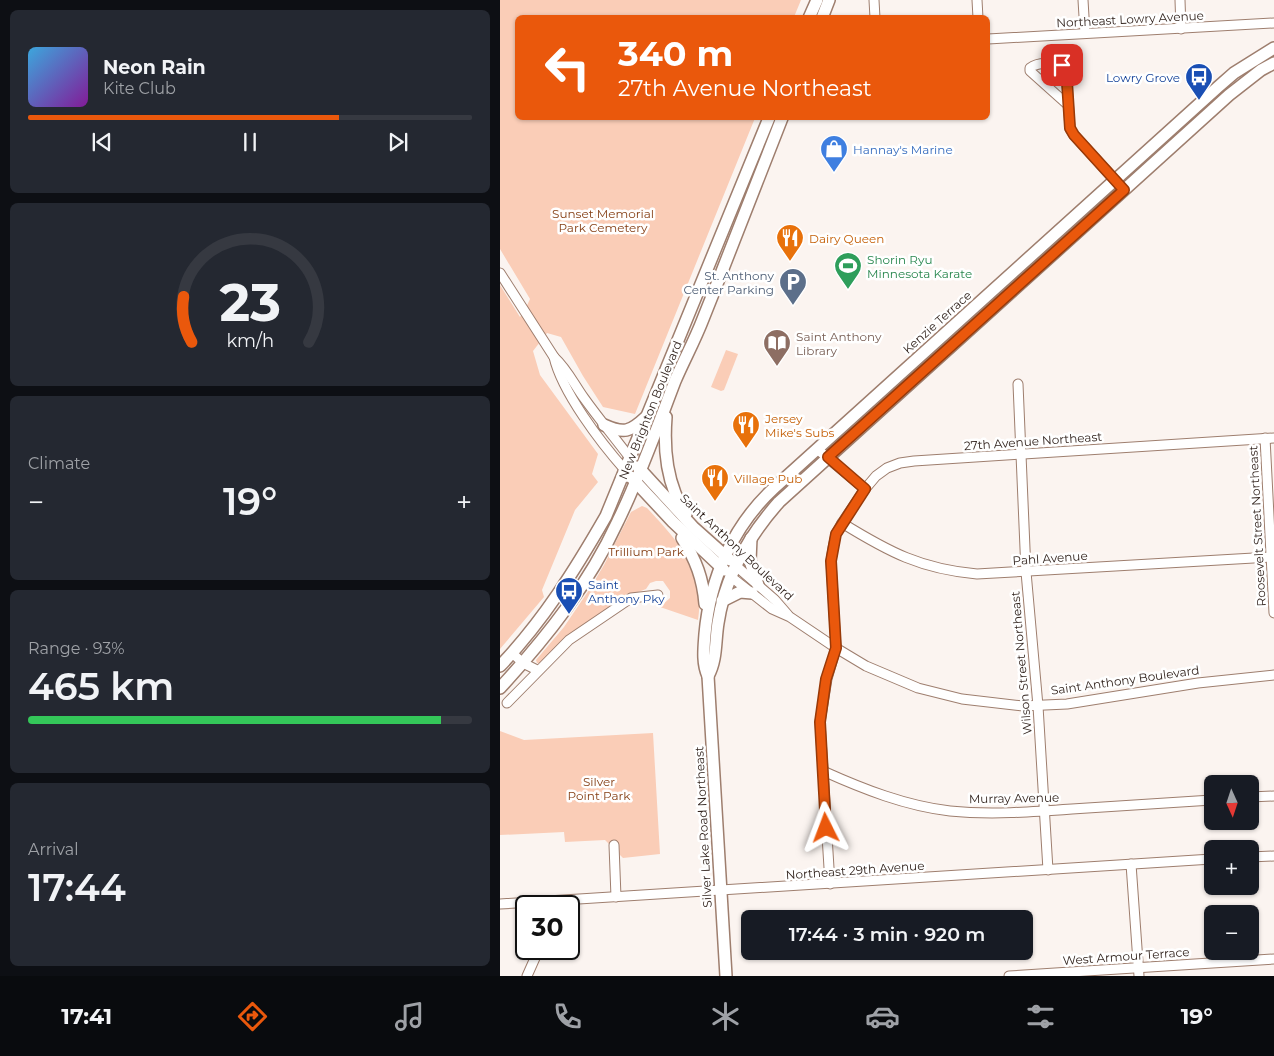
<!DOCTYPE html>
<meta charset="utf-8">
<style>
body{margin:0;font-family:Montserrat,sans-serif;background:#242831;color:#f1f3f6;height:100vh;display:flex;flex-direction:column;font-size:19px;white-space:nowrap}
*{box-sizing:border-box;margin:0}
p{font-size:16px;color:#9ea1a6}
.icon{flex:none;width:28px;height:28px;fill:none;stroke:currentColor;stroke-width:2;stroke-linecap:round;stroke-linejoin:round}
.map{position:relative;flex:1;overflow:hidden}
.panel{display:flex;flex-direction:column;gap:10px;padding:10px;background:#0d0f14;width:500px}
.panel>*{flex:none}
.guide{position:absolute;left:15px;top:15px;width:475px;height:105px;border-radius:8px;box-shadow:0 1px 4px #0004;background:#ea580c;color:#fff;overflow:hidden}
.needle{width:32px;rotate:177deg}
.fabs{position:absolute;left:704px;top:775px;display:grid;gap:10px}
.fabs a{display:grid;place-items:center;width:55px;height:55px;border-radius:8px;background:#171b24;box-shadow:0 1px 4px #0004;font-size:25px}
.speed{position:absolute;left:15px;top:895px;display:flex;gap:10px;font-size:25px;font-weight:700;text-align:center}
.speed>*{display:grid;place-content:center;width:65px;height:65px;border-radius:50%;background:#171b24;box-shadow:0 1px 4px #0004;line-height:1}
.speed .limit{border:2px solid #111;border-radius:8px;background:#fff;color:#111}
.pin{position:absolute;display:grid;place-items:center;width:42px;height:42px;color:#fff;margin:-21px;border-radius:10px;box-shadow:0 2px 8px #0006}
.me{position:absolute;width:55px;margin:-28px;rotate:357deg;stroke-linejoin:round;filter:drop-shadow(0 0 4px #0008)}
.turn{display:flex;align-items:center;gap:18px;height:105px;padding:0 20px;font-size:22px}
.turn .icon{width:65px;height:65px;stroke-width:2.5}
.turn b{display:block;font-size:35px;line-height:42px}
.big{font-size:38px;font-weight:600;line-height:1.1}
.panel .card{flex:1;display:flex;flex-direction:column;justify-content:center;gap:8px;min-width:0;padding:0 18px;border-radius:8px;background:#242831}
.panel .dial{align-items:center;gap:0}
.dial svg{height:130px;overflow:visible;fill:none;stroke:#363941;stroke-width:7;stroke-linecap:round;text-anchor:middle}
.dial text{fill:#f1f3f6;stroke:none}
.song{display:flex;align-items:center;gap:15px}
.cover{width:60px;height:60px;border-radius:8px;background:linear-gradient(135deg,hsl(200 70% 55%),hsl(290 70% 35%))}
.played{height:5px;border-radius:2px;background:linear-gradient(90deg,#ea580c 70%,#363941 70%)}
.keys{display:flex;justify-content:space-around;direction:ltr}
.heat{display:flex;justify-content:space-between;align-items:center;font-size:28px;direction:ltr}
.charge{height:8px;border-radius:4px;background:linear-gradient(90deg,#34c759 93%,#363941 0)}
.trip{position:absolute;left:241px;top:910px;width:292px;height:50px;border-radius:8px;background:#171b24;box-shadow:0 1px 4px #0004;font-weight:600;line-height:50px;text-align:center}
.tabs{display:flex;height:80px;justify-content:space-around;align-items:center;background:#090b0e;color:#9ea1a6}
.tabs .icon{width:35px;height:35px}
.tabs .current{color:#ea580c}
.tabs b{font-size:22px;color:#f1f3f6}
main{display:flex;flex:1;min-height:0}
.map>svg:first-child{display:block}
</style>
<main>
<section class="panel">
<div class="card">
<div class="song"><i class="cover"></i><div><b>Neon Rain</b><p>Kite Club</p></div></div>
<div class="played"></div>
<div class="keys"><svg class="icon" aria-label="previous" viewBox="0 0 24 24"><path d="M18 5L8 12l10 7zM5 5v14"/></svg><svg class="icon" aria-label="pause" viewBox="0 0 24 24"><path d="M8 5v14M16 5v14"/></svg><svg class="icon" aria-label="next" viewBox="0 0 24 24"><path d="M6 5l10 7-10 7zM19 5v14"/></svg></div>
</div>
<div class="card dial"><svg viewBox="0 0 100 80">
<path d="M14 69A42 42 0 1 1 86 69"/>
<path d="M14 69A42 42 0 0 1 9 41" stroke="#ea580c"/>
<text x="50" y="56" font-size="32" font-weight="700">23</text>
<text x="50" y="72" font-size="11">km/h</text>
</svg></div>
<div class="card"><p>Climate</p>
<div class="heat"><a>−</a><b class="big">19°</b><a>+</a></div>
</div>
<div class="card"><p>Range · 93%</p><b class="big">465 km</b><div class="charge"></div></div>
<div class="card"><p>Arrival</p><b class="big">17:44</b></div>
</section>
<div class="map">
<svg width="774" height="976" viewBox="0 0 774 976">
<rect width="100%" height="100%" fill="#fbf4f0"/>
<g fill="#facdb7">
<path d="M0,0H301L294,17L18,18V118H255L135,414L103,407L83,376L61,337L47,333L33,351L40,375L98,454L92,474L98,482L75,510L42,590L44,597L0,649V285L20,317L24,312L30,299L0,249Z"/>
<path d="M226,350L238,354L224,390L221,391L211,387Z"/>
<path d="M142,506L147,508C171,534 196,559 199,596C200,604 199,612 198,620L160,607L170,598V591L163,581H156L150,583L146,589L125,597L57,646L40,663H37L36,660L64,627L89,590L104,565L131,512Z"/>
<path d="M0,731L24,740L153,733L160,854L123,858L105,840L65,842L64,832L0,835Z"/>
</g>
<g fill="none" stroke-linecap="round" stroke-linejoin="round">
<defs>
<g id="minor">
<path d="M374,0L375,18"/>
<path d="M477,0L478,18"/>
<path d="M583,0L585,33"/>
<path d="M680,0L681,29"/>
<path d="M488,39L774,23"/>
<path d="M568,105L530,71V68C539,61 552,63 562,65L567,82L570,129L574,135L624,190"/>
<path d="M0,273L54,357C62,392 101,443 125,470"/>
<path d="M54,357C67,369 74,384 84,398C99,419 115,438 130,458"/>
<path d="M518,384L526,572L538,706L548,870"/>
<path d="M765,438L774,613"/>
<path d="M317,449L365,489"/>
<path d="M342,523C389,552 421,569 477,574L771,557"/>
<path d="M235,565L275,600L288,615"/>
<path d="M230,576L272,609L290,617L336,648L366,666L418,688L462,699L523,706L567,704L698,683L774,675"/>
<path d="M12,653L23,663L37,670"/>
<path d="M7,703L69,640L131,598L158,595"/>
<path d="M323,771C363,789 406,806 450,811C490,815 531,812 572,809C619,806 666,803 712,800"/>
<path d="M750,797L774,796"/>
<path d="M114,845L116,897"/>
<path d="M750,857L774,856"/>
<path d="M631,864L639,976"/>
<path d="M330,884L320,722L327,679L336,648L331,561L333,548L336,534L342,523L365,489L376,476L387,468L400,463L414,461L774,438"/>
<path d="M0,904L712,859"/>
<path d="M27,976L39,949"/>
<path d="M509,976L774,959"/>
</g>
<g id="major">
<path d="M309,18L317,0"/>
<path d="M322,18L329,0"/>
<path d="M166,417C164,443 165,468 175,493C178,501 183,507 186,514"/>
<path d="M104,425C124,434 130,432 146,417"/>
<path d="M138,467L193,527L230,560"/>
<path d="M131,477L173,522L224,570"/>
<path d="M182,538C196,560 203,579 205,604"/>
<path d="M251,538L250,561L258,585"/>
<path d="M222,601L240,592L252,593"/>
<path d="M0,666C43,621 75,570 106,516L269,118"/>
<path d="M208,676C217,660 215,641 218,623C225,576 248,537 279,502L729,95L761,70L774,63"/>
<path d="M0,688C47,637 89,584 118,521C140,476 157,428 175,381C184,360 195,340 203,319C230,252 256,184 282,118"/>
<path d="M226,976L208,676C202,663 204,648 205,634C210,578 233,526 274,488L718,87L734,73L774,48"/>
</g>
</defs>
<use href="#minor" stroke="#9e7e6e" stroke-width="11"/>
<use href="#major" stroke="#9e7e6e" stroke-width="14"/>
<use href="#minor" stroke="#fff" stroke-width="9"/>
<use href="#major" stroke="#fff" stroke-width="11"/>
</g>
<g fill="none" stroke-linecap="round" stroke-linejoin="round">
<defs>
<path id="route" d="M326,828L320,722L326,679L336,648L331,561L336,534L365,489L328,457L624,190L574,135L570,128L567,82L562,65"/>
</defs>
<use href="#route" stroke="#983908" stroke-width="12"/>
<use href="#route" stroke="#ea580c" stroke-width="9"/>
</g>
<defs>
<symbol id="bus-pin" viewBox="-11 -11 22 30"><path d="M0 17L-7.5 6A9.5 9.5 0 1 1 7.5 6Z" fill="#1a4fb4" stroke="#fff"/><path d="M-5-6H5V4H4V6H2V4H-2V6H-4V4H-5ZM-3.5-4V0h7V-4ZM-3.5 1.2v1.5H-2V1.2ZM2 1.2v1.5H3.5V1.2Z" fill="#fff"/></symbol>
<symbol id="shop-pin" viewBox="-11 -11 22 30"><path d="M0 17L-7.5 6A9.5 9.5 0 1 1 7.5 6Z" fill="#3f7fe0" stroke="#fff"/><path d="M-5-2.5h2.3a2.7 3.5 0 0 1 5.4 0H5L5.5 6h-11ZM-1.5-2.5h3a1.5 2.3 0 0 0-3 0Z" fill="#fff"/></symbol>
<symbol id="restaurant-pin" viewBox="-11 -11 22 30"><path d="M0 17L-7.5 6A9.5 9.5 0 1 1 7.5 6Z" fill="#e8710a" stroke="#fff"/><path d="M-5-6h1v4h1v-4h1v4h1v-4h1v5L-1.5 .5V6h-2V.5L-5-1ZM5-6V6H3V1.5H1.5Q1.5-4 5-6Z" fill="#fff"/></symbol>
<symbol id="stadium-pin" viewBox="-11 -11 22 30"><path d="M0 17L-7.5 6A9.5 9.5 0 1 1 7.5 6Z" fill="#2e9e5b" stroke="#fff"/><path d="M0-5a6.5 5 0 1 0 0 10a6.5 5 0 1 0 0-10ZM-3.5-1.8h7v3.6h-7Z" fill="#fff"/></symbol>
<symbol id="parking-pin" viewBox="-11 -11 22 30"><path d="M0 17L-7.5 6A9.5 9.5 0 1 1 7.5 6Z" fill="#5c6f8a" stroke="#fff"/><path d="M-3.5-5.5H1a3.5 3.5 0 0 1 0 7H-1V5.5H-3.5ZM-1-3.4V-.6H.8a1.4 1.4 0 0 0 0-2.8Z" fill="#fff"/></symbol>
<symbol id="library-pin" viewBox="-11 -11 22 30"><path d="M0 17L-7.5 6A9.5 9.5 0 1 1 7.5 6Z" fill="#8d6e63" stroke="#fff"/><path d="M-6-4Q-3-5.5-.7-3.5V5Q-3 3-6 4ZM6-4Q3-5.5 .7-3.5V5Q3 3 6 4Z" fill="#fff"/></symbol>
</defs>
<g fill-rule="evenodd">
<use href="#bus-pin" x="683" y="61" width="32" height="43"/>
<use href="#shop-pin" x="318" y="133" width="32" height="43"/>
<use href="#restaurant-pin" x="274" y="222" width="32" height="43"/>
<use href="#stadium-pin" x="332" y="250" width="32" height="43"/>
<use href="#parking-pin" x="277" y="266" width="32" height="43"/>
<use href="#library-pin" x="261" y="327" width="32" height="43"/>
<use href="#restaurant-pin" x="230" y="409" width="32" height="43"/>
<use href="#restaurant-pin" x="199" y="462" width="32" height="43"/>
<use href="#bus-pin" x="53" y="575" width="32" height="43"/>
</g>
<g text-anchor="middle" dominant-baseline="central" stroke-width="5" stroke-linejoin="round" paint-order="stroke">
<g font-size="12" fill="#32241e" stroke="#fff">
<text transform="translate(630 19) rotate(-3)">Northeast Lowry Avenue</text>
<text transform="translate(437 322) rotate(-42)">Kenzie Terrace</text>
<text transform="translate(150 410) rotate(-68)">New Brighton Boulevard</text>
<text transform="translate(533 441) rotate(-4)">27th Avenue Northeast</text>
<text transform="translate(757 526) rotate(-93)">Roosevelt Street Northeast</text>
<text transform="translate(237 547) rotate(43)">Saint Anthony Boulevard</text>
<text transform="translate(550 558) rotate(-4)">Pahl Avenue</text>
<text transform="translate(521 663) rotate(-95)">Wilson Street Northeast</text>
<text transform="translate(625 680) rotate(-8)">Saint Anthony Boulevard</text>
<text transform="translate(514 798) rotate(-1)">Murray Avenue</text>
<text transform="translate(203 827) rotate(-93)">Silver Lake Road Northeast</text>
<text transform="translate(355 870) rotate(-4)">Northeast 29th Avenue</text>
<text transform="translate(626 956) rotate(-4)">West Armour Terrace</text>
</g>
<g font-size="12" fill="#164399" stroke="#fff" text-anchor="end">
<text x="680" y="77">Lowry Grove</text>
<text x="88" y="584" text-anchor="start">Saint<tspan x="88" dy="14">Anthony Pky</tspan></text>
</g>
<g font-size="12" fill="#366cbe" stroke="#fff" text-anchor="start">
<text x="353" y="149">Hannay's Marine</text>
</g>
<g font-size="12" fill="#864016" stroke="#fff">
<text x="103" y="213">Sunset Memorial<tspan x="103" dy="14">Park Cemetery</tspan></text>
<text x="146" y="551">Trillium Park</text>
<text x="99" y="781">Silver<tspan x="99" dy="14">Point Park</tspan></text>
</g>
<g font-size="12" fill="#c56008" stroke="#fff" text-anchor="start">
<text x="309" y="238">Dairy Queen</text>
<text x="265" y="418">Jersey<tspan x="265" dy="14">Mike's Subs</tspan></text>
<text x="234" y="478">Village Pub</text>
</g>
<g font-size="12" fill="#27864d" stroke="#fff" text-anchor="start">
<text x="367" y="259">Shorin Ryu<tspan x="367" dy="14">Minnesota Karate</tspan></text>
</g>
<g font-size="12" fill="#4e5e75" stroke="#fff" text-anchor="end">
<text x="274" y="275">St. Anthony<tspan x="274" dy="14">Center Parking</tspan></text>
</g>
<g font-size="12" fill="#785e54" stroke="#fff" text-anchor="start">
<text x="296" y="336">Saint Anthony<tspan x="296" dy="14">Library</tspan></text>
</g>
</g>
</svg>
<div class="fabs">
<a><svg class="needle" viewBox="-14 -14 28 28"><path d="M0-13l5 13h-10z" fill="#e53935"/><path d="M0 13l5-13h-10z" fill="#9ea1a6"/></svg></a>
<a>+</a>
<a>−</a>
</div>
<div class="speed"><div class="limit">30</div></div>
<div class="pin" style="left:562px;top:65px;background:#d93025"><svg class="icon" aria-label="arrive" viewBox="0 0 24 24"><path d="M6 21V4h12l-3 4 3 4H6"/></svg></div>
<svg class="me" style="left:326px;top:828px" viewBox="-20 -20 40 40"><path d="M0-17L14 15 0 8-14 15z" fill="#ea580c" stroke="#fff" stroke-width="4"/></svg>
<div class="trip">17:44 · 3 min · 920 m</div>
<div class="guide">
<div class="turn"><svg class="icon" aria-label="left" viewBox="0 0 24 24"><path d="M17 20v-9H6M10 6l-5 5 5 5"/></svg><div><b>340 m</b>27th Avenue Northeast</div></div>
</div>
</div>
</main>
<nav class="tabs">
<b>17:41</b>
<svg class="icon current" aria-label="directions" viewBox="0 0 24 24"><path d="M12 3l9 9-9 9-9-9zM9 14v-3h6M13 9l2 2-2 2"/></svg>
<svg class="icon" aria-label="music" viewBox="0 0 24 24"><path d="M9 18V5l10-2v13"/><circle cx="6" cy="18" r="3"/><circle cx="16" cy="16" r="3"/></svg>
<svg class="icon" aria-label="phone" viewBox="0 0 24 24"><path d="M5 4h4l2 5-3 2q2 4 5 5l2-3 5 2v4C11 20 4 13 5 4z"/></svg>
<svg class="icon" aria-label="climate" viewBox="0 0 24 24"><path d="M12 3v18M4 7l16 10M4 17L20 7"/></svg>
<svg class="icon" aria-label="car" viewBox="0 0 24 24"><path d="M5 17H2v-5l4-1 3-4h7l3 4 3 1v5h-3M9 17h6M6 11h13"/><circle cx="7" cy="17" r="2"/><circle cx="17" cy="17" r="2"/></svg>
<svg class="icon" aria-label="filters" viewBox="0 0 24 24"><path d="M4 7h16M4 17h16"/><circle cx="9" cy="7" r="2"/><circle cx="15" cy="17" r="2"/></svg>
<b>19°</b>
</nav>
